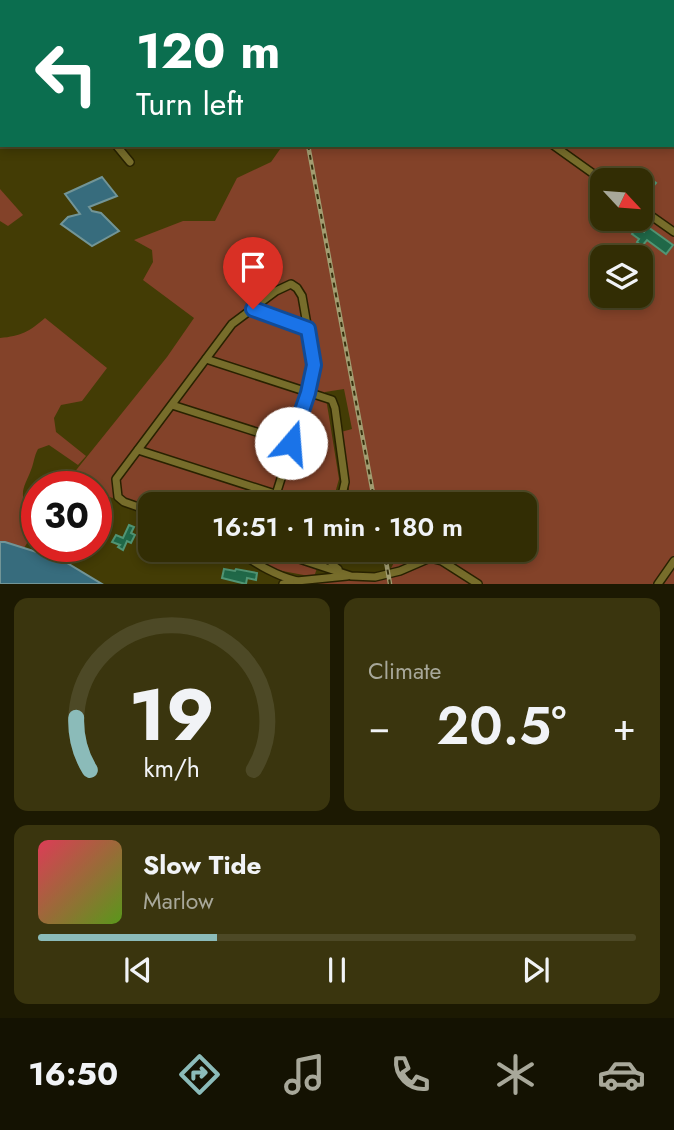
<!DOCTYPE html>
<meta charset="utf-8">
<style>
body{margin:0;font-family:Jost,sans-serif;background:#3a350e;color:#f1f3f6;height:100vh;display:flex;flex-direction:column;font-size:26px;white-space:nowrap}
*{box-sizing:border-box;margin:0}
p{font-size:23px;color:#a8a89a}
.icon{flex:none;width:38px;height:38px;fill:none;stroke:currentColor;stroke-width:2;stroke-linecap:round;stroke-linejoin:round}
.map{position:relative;height:584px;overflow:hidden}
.drawer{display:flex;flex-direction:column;gap:14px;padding:14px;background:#1c1902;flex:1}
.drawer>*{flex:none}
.hud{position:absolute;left:0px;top:0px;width:676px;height:147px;box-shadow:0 4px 10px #0003,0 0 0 2px #4d4926;background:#0b6e4f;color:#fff;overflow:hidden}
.needle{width:46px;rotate:116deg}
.tools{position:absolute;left:590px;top:168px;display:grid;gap:14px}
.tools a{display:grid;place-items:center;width:63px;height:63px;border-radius:14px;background:#322d04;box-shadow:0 4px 10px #0003,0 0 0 2px #4d4926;font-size:35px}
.speed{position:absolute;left:21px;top:471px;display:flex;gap:14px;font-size:35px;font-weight:700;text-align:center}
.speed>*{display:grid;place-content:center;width:91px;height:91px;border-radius:50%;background:#322d04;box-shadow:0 4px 10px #0003,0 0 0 2px #4d4926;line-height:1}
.speed .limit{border:10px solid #d22;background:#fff;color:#111}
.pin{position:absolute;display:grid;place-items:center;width:60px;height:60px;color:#fff;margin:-72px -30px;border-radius:50% 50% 50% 0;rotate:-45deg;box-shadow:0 0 7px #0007}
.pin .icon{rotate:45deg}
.me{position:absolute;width:77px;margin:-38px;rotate:18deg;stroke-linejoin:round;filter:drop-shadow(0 0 5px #0008)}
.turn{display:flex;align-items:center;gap:24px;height:147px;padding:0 21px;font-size:32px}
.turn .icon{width:91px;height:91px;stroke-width:2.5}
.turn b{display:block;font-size:49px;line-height:60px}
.big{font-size:52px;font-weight:600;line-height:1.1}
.drawer .card{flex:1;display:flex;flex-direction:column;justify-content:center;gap:10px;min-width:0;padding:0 24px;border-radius:14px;background:#3a350e}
.drawer .dial{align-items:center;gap:0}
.dial svg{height:182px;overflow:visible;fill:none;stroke:#4d4926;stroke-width:7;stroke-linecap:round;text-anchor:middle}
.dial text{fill:#f1f3f6;stroke:none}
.song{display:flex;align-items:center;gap:21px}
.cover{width:84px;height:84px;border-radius:10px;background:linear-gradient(135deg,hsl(350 70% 55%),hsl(90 70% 35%))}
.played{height:7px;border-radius:4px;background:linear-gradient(90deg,#8bbbb9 30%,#4d4926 30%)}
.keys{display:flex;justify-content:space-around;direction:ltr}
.heat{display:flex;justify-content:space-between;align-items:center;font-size:38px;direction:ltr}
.drawer .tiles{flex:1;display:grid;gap:14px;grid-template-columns:1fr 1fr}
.card:last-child{grid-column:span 2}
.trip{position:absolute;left:138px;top:492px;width:399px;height:70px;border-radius:14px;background:#322d04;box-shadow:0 4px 10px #0003,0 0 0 2px #4d4926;font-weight:600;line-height:70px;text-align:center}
.menu{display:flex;height:112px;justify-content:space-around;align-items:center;background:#141202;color:#a8a89a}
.menu .icon{width:49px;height:49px}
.menu .on{color:#8bbbb9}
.menu b{font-size:32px;color:#f1f3f6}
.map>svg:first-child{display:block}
</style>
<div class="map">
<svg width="674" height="584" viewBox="0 0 674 584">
<rect width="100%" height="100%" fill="#433c05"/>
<g fill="#834229" fill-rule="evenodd">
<path d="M389,0H674V584H310L342,580L385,579L401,550H416L426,563L449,553L451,550H525V504H440L428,495L422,504H351L341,432L352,429L344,389L325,392L339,479L332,504H150V509L96,493V486H72L65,484L167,357L194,318L143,280L153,262L152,250L134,240L183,221H215L237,178L271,162L283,145H674V2H388ZM602,180H640V219H602ZM602,257H640V296H602Z"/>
<path d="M0,189L23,215L8,226L0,221Z"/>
<path d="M45,318L107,368L82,401L61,405L54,418L56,432L86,456L78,465L49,445L38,449C34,456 34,463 31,470C28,479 22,487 23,496C23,522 43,520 24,548L0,542V338C21,336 29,332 45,318Z"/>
<path d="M242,550H323L314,577L272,569Z"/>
</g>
<g fill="#376c7d" stroke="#729597" stroke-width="2">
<path d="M102,177L117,196L89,207L92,211L101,213L119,231L92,246L61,224L68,217L80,214L65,194Z"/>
<path d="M0,542H5L62,560L102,584H0Z"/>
</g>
<g fill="#206848" stroke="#519574" stroke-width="2">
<path d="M644,174L656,183L640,202V178Z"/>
<path d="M637,227L644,232L648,227L673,245L666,254L647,240L642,246L637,242L639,239L632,234Z"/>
<path d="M129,525L134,527L131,533L135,535L131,543L127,541L123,550L118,547L120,545L112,542L116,535L123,538Z"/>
<path d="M224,569L235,571L236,569L257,573L256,580L247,578L246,584L222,578Z"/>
</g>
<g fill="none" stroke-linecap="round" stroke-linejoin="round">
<defs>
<g id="minor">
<path d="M199,0L201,2"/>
<path d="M126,2L128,0"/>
<path d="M0,10L2,12"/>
<path d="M116,145L130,162"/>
<path d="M553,145L602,180"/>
<path d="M640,208L674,232"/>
<path d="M253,309L308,329"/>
<path d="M206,359L332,400L335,408L345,482L340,504"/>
<path d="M172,405L291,443"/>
<path d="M138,450L275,494"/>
<path d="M150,511L124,502L118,497L116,479L232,324L276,291L291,284L297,288L302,296L314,365L308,393L273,504"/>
<path d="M236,550C256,563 273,575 297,581L283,584"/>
<path d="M272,550L351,576L375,577L400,571L430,558L442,561L478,584"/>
<path d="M329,550C329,559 330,564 338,569"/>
<path d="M297,581L347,576"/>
<path d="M658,584L674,561"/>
</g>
</defs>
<use href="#minor" stroke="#282200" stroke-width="10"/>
<use href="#minor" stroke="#776d2b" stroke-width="7"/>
<defs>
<g id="rail">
<path d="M281,0V2"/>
<path d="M308,145L375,504"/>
<path d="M384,550L390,584"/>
</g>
</defs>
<use href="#rail" stroke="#a29d71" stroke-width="4.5"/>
<use href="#rail" stroke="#37310e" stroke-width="2" stroke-dasharray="5" stroke-linecap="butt"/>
</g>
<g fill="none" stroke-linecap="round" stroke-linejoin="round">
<defs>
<path id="route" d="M253,309L308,329L314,365L308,393L291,443"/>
</defs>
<use href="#route" stroke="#114b97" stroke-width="18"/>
<use href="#route" stroke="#1a73e8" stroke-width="12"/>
</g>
</svg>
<div class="tools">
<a><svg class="needle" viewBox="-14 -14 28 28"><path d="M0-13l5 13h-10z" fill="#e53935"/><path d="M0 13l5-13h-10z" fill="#a8a89a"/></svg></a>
<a><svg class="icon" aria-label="layers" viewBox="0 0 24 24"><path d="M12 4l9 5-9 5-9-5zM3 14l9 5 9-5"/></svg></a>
</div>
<div class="speed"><div class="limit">30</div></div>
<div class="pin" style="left:253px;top:309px;background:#d93025"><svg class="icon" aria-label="arrive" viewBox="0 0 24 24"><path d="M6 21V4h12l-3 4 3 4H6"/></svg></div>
<svg class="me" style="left:291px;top:443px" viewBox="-20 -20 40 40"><circle r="19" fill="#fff"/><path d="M0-13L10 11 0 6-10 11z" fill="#1a73e8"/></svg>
<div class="trip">16:51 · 1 min · 180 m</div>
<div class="hud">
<div class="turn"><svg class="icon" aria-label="left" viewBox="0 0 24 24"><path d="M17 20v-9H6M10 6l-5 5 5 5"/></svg><div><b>120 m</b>Turn left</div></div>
</div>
</div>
<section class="drawer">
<div class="tiles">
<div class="card dial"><svg viewBox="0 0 100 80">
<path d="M14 69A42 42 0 1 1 86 69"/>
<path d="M14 69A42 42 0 0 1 8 46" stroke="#8bbbb9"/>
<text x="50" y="56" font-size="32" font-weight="700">19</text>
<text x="50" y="72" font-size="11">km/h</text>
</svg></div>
<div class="card"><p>Climate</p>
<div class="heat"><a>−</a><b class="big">20.5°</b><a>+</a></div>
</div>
<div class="card">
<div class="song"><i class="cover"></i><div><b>Slow Tide</b><p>Marlow</p></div></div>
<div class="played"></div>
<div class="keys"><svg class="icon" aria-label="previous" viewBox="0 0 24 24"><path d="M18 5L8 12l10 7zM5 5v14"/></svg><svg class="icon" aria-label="pause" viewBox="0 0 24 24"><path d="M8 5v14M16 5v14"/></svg><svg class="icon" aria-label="next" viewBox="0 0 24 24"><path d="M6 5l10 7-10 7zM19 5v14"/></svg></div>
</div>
</div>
</section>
<nav class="menu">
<b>16:50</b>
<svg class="icon on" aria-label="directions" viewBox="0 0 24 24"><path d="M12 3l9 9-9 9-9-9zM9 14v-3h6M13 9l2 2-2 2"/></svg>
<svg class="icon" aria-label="music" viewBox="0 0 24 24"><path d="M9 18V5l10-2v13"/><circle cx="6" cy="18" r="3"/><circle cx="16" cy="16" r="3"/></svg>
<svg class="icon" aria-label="phone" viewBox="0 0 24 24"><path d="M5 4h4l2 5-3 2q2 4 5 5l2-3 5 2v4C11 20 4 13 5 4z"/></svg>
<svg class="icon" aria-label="climate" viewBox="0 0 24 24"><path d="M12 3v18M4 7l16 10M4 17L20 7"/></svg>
<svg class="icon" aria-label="car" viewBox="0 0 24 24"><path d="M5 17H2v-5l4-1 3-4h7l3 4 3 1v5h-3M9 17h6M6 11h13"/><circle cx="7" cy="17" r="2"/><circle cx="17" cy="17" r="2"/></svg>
</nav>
